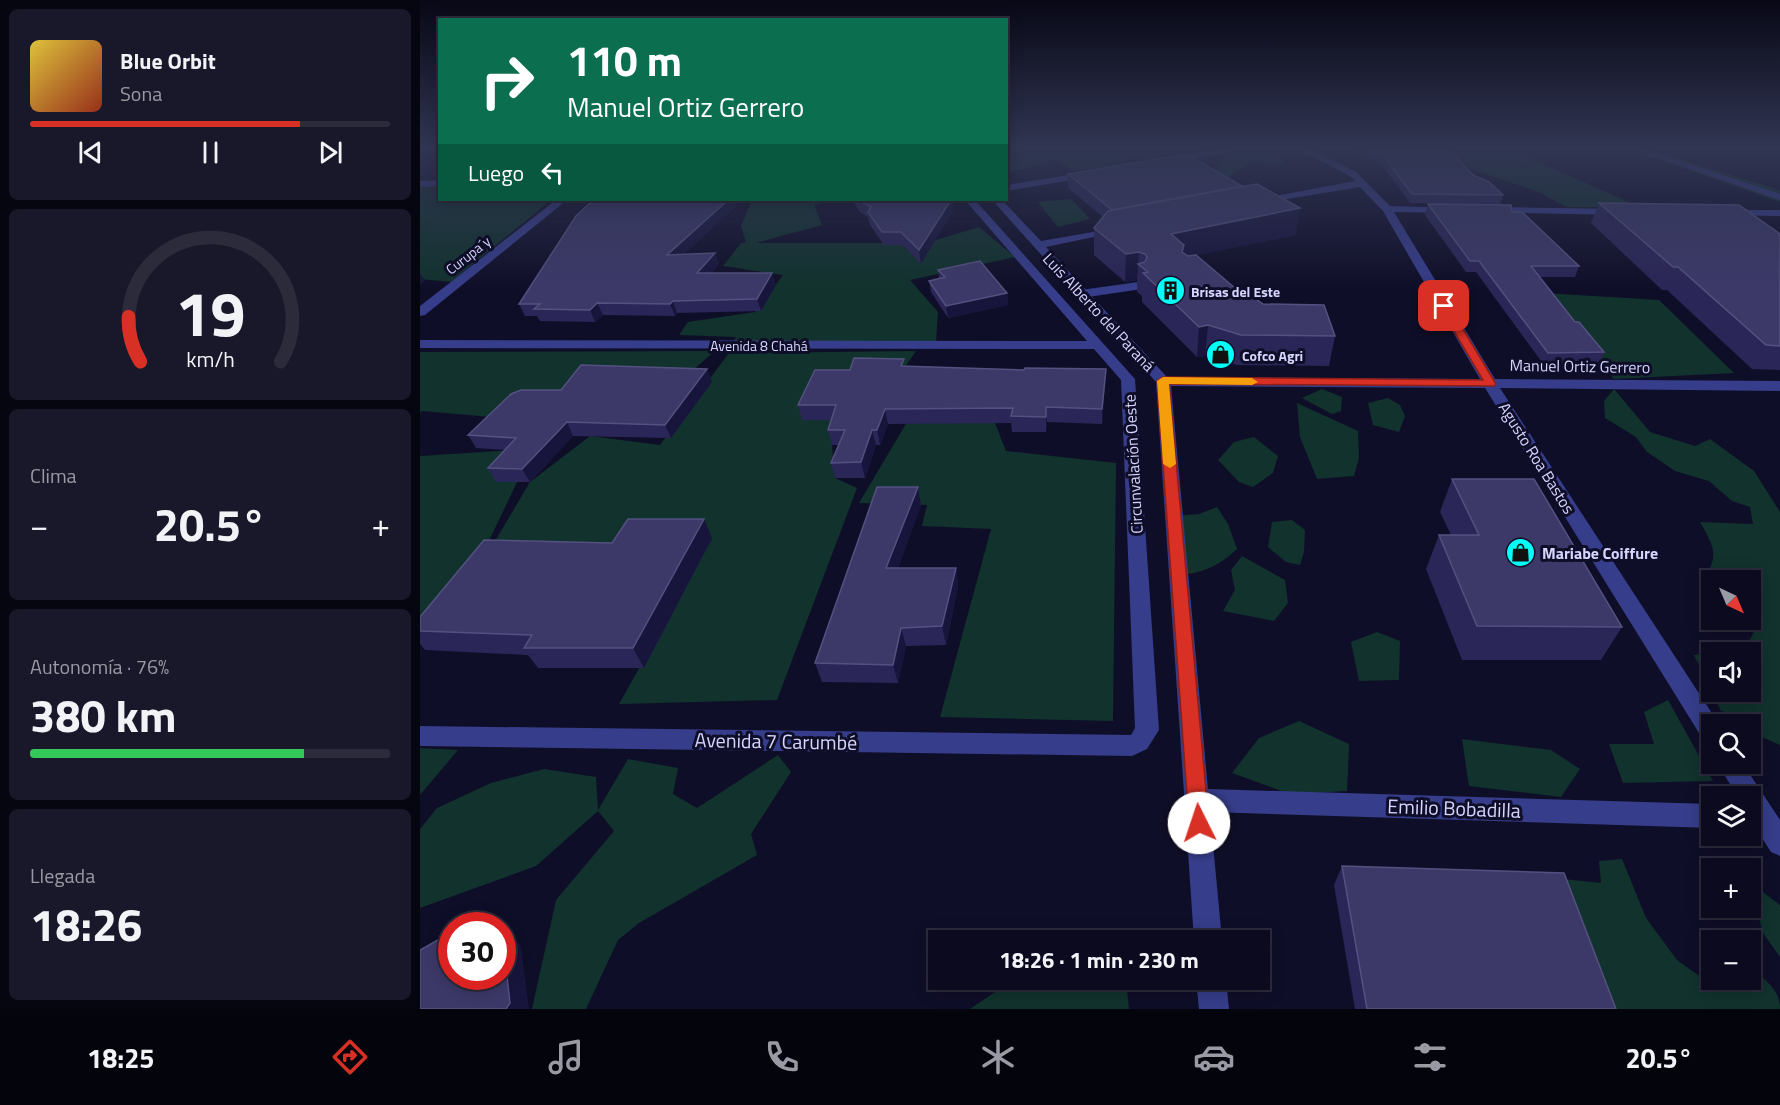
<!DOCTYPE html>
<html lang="es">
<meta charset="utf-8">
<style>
body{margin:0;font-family:"Titillium Web",sans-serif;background:#19182b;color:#f1f3f6;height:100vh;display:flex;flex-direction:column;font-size:22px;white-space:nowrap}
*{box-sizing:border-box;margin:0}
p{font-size:20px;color:#9a9aa4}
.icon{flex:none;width:33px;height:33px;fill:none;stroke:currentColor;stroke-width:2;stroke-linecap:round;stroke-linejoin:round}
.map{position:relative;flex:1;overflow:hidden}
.panel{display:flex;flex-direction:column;gap:9px;padding:9px;background:#060610;width:420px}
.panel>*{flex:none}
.top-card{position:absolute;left:18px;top:18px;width:570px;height:183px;border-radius:0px;box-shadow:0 3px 15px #0003,0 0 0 2px #2b2b3c;background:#0b6e4f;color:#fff;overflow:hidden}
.needle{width:39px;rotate:136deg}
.tools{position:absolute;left:1281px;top:570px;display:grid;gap:12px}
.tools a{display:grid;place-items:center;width:60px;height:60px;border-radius:0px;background:#0b0a1e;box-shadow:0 3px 15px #0003,0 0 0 2px #2b2b3c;font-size:30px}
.speed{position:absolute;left:18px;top:912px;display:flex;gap:12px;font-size:30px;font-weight:700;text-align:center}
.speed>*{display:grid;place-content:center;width:78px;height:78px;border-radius:50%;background:#0b0a1e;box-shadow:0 3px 15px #0003,0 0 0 2px #2b2b3c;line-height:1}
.speed .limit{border:9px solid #d22;background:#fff;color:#111}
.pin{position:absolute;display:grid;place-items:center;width:51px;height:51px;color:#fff;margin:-26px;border-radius:12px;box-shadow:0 3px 9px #0006}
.me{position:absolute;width:66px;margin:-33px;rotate:356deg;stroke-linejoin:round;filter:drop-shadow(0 0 4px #0008)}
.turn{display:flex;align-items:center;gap:21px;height:126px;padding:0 30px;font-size:27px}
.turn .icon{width:78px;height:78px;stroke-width:2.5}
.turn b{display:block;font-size:42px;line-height:51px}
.then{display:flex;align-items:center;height:57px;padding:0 30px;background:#0003;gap:12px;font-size:22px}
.big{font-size:45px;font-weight:700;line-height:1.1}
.panel .card{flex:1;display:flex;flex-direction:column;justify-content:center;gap:9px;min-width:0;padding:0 21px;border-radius:9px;background:#19182b}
.panel .dial{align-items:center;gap:0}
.dial svg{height:156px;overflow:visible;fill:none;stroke:#2b2b3c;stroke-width:7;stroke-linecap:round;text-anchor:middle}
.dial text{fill:#f1f3f6;stroke:none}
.song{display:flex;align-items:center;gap:18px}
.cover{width:72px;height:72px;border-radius:9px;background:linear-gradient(135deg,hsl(50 70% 55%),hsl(10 70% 35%))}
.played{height:6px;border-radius:3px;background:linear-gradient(90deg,#d93025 75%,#2b2b3c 75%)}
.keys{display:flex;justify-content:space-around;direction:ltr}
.heat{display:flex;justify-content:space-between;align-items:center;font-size:33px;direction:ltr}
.charge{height:9px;border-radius:4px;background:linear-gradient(90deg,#34c759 76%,#2b2b3c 0)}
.trip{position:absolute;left:508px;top:930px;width:342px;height:60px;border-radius:0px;background:#0b0a1e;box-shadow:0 3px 15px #0003,0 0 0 2px #2b2b3c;font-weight:700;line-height:60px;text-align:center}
.tab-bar{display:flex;height:96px;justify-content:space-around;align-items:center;background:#04040c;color:#9a9aa4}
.tab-bar .icon{width:42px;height:42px}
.tab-bar .on{color:#d93025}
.tab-bar b{font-size:27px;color:#f1f3f6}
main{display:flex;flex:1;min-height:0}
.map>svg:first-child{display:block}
</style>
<main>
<section class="panel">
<div class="card">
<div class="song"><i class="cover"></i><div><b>Blue Orbit</b><p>Sona</p></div></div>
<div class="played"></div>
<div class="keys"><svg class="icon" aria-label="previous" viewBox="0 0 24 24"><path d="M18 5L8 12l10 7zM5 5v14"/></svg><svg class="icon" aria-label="pause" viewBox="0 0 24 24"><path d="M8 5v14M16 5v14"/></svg><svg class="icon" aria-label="next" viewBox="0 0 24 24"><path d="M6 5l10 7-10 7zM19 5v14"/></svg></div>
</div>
<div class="card dial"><svg viewBox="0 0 100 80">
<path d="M14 69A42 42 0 1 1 86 69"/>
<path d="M14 69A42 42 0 0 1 8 46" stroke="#d93025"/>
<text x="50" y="56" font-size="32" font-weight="700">19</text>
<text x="50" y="72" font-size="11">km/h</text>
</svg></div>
<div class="card"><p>Clima</p>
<div class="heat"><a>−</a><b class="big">20.5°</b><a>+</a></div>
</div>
<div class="card"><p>Autonomía · 76%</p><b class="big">380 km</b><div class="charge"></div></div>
<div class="card"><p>Llegada</p><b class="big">18:26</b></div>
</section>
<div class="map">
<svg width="1360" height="1009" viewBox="0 0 1360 1009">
<rect width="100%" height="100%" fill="#0f0e28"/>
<g fill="#11322d" fill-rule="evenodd">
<path d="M587,148H760L763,149L727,159L709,158L696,165L655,171L636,160L589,173H587Z"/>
<path d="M839,148H848L866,164L829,163L804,181L785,180L806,155Z"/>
<path d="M1010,148H1088L1219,207H1146L1119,192L1048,168L984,182L967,173Z"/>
<path d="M1223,154H1245L1360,190V202Z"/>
<path d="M19,185L20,200H131L31,282L0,279V187Z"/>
<path d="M651,199L670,219L638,227L618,202Z"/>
<path d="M332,200H419L394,205L402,225L336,243H506L559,227L595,257L490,280L518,312L516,343H312L316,337L259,335L268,322L335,312L363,275L303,266L321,243L326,242L321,226Z"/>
<path d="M1124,293L1239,300L1314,373L1194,379Z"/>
<path d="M295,351L273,370L134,397L71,417L2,411L0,413V352Z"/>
<path d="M496,351L480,374L382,419L420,420L412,445L415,478L437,488L357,700L199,704L292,539L190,550L71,548L110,482L170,436L240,445L309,353Z"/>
<path d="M902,389L922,397L921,411L912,414L882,398Z"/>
<path d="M1194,389L1230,432L1275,446L1290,439L1334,471L1360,512V745L1337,735L1331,717L1301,711L1274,655L1327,647L1334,631L1333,621L1326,620H1330V580H1292L1291,600L1279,587C1298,556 1298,554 1280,522L1333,524L1330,507L1312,501L1289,481L1255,471L1227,452L1216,437L1185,418L1184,401ZM1292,652H1330V692H1292Z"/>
<path d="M968,398L980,405L985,416L979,432L953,425L948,403Z"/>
<path d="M877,403L938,431L939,458L934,476L897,479L880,437Z"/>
<path d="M487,422L575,423L586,451L696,463L693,721L520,717L571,529L502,526L507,505L439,503Z"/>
<path d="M834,437L858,456L853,473L833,487L819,482L798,460L814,442Z"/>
<path d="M95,450L97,482L58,564L0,632V456Z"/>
<path d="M797,507L808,524L817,549C802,563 788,571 768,574L754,516L779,514Z"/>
<path d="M872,520L885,530L884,552L880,565L866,562L848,547L852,522Z"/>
<path d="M822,556L865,580L868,603L854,621L803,611L815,590L811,570Z"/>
<path d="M957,632L980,641L979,680L939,681L931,642Z"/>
<path d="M1248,700L1293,781L1203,783L1189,744H1234L1224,712Z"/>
<path d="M879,721L929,744L927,791L870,794L812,773L839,738Z"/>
<path d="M1042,739L1131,750L1160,769L1141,797L1049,786Z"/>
<path d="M0,748L38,750L0,795Z"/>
<path d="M358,755L371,772L331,834L337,855L219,923L198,940L166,1009H112L136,900L194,831L178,811L116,866L0,908V829L17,808L71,783L124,769L176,777L178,810L208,759L258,768L253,794L277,808Z"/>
<path d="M1202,859L1226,918L1257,960L1289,983L1291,979L1330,980L1331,968C1345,980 1360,989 1360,1009H1175L1133,878L1181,883L1179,861Z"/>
<path d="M1330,882L1360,905V957L1343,933Z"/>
<path d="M593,980H621L627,985L645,980H706L709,1009H550Z"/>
</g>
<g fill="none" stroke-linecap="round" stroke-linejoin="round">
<path fill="#363d8a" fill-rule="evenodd" d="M718,282L722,283L724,286L722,289L661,298L655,294L661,290Z"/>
<g fill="#363d8a" fill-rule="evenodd">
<path d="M804,148H826L747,164L742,161L747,158Z"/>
<path d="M876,148H888L936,172L970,206L1035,208V212L1031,213L974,212L1075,379L1360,381V391L1080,388L1299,724H1292V744L1284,741L1065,388L751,386L788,789L1292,804V828L790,812L802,940H774L736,382L572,200H582L621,241L702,227V231L626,247L747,377L1060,379L963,211L940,187L836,204V200L840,199L935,181L930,176Z"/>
<path d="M1208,148H1222L1360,194V200Z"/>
<path d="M673,171L678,174L676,176L586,191V185Z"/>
<path d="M20,180V186L0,187V181Z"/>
<path d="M136,200H147L5,315L0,316V306Z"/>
<path d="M545,200H555L715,379L739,730L727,749L712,756L0,746V726L711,735L715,728L701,380L674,349L0,348V340L667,341Z"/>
<path d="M1068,207L1199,209L1204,212L1199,215L1064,212V208Z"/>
<path d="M1308,210H1360V216L1304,215V211Z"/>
<path d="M1298,764H1323L1360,820V856L1351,852L1330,819V796H1317Z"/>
<path d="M776,980H806L809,1009H779Z"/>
</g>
</g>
<g fill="#2a2657">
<path d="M927,148H1027L1053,175L1083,195L1080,205L990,203L961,164Z"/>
<path d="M648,174L876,235L776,255L815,288L843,304L915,336L909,366L817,365L785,356L777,357L722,302V296L717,292V280L705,282L674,255V228L683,217L648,188Z"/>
<path d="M189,200H322L264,254L295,253L299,264L291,273L356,285L341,311L257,313L255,316L183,315L175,322L120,321L117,316H105L99,304Z"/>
<path d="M432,200H532L533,210L501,264L483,245H464L450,225L448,217L440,212Z"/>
<path d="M1179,203L1360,234V370L1332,369L1247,290H1242L1171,223Z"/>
<path d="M1008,204L1092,212L1159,266L1155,277H1120L1155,322L1184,352L1179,364L1124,365L1056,272H1046L1005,215Z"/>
<path d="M518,270L587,293L588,305L528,318L511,292L509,281L519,279Z"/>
<path d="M485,366L604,370L686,369L685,383L682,424L627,422L626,432H592L591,423L468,424L460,445H456L445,478H415L411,463L418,445H412L408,430L411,420H382L378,405L430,370Z"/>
<path d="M287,369L292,382L251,438L153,436L110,482H76L68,468L85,450L56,448L48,435L141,390Z"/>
<path d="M1032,479L1202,627L1181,660H1042L1006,569L1019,535H1031L1020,512Z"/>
<path d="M498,487L501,505L478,568H536L538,586L526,645L486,646L478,683L402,682L395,663Z"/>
<path d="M292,538L224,668H118L108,655L5,650L0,644V617L192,543Z"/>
<path d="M922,866L1196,1009H935L914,885Z"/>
</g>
<g fill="#17153c">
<path d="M308,200H322L252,266L247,255Z"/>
<path d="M531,200H532L533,210L501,264L499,250Z"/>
<path d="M880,208L876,235L764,258L751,234Z"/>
<path d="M719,252L717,280L705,282L706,254Z"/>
<path d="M295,253L299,264L281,285L277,273Z"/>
<path d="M0,273L5,281L0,285Z"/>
<path d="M352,273L356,285L341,311L337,299Z"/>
<path d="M587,293L588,305L528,318L526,306Z"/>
<path d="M253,301L257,313L255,316L250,304Z"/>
<path d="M177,303L183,315L175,322L170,310Z"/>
<path d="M788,325L785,356L777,357L779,327Z"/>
<path d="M287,369L292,382L251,438L245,425Z"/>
<path d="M686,369L685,383L682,424V409Z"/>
<path d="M626,407L627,422L626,432Z"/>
<path d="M465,409L468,424L460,445L457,430Z"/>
<path d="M147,422L153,436L110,482L102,469Z"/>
<path d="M452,430L456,445L445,478L441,462Z"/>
<path d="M498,487L501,505L471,587L466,568Z"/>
<path d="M284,519L292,538L224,668L213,648Z"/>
<path d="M536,568L538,586L526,645L522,626Z"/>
<path d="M481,628L486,646L478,683L473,665Z"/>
<path d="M82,929L101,946L109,1009H86Z"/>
</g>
<g fill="#3c3969" stroke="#545180" stroke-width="1.5">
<path d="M947,148H1027L1053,175L1069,182L1083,195L992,194L963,155Z"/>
<path d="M766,154L822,186L692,210L648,174Z"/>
<path d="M837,184L880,208L751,234L764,245L762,252L768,256L776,255L815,288L819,287L843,304L904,305L915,336L821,335L788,325L779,327L723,273L728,272L718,264L725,262L727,257L725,254L719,252L706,254L674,228L688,211Z"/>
<path d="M189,200H308L247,255L295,253L277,273H352L337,299L253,301L250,304L177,303L170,310L114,309L120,304H99L156,216L170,203L186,202Z"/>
<path d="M439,200H531L499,250L481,232H462L448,212L451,207Z"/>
<path d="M1179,203L1319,205L1360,234V346L1346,345L1258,267H1253Z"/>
<path d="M1008,204L1091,205L1092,212H1102L1159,266H1111L1155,322H1159L1184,352L1128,353L1059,261H1050Z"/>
<path d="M560,261L587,293L526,306L509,281L525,277L518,270Z"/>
<path d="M434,358L484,359L481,366L604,370L605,368L686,369L682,409L626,407V417L591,416L593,408L465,409L457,430H452L441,462L411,463L425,430H408L416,405H378L395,370H430Z"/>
<path d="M161,365L287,369L245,425L147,422L102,469L68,468L96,438L48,435L91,394L101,390H141Z"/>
<path d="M1032,479H1114L1202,627L1057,626L1019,535H1059Z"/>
<path d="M457,487H498L466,568H536L522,626L481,628L473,665L395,663Z"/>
<path d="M208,519H284L213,648H104L112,635L0,631V617L64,540L192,543Z"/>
<path d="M922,866L1144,873L1196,1009H947Z"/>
<path d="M32,932V976H82V932L90,1003L86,1009H0V950Z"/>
</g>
<linearGradient id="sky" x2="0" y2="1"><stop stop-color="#080816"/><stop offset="0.51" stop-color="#313653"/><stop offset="1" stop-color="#313653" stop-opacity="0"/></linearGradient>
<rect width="1360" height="290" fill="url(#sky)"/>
<path fill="#d93025" stroke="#8d1f18" stroke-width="1.5" d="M1024,303L1029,306L1076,384L1074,386L749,384L789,823L786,830L779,833L772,830L769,823L737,381L743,377L1063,380L1019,306Z"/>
<path fill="#f59e0b" d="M743,377L832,378L838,382L832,385L749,384L756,464L750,468L743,464L737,381Z"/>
<defs>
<symbol id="building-disc" viewBox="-11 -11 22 22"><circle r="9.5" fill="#01fffa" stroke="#0f0e28"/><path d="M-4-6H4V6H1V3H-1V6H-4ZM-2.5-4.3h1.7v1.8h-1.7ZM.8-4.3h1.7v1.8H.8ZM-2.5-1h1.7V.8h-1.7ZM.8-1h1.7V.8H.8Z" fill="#111"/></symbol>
<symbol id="shop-disc" viewBox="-11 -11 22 22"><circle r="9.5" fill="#01fffa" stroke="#0f0e28"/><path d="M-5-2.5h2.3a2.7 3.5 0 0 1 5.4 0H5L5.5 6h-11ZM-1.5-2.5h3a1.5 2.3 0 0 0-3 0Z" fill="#111"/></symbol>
</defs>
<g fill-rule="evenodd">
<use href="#building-disc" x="734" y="274" width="33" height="33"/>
<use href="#shop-disc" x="784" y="338" width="33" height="33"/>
<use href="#shop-disc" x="1084" y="536" width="33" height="33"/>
</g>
<g text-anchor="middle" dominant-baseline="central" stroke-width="6" stroke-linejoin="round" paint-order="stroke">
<g font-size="14" fill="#d5d5ff" stroke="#0f0e28">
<text transform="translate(48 255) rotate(-38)">Curupa´y</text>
<text x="339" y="345">Avenida 8 Chahá</text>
</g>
<g font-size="14" font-weight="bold" fill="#d5d5ff" stroke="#0f0e28" text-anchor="start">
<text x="771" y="291">Brisas del Este</text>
<text x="822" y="355">Cofco Agri</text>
</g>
<g font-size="16" fill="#d5d5ff" stroke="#0f0e28">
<text transform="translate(679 312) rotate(47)">Luis Alberto del Paraná</text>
<text transform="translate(1160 366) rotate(1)">Manuel Ortiz Gerrero</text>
<text transform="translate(1117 458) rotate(58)">Agusto Roa Bastos</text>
<text transform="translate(713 464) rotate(-93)">Circunvalación Oeste</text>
</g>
<g font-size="16" font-weight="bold" fill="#d5d5ff" stroke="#0f0e28" text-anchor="start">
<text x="1122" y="553">Mariabe Coiffure</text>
</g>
<g font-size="20" fill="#d5d5ff" stroke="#0f0e28">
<text transform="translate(356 741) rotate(1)">Avenida 7 Carumbé</text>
<text transform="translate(1034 808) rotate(2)">Emilio Bobadilla</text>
</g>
</g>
</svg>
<div class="tools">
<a><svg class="needle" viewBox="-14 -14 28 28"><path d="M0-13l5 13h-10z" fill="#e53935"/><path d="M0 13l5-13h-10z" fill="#9a9aa4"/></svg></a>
<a><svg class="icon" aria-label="sound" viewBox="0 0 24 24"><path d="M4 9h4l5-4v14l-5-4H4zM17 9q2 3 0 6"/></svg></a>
<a><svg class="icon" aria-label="search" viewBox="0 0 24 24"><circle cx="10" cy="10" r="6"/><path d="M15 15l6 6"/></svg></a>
<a><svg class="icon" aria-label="layers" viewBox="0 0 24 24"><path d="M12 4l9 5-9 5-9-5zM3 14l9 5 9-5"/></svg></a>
<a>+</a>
<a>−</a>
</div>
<div class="speed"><div class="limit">30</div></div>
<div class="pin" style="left:1024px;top:306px;background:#d93025"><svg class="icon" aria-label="arrive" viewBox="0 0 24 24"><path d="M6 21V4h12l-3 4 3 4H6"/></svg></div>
<svg class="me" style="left:779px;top:823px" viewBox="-20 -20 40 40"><circle r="19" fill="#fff"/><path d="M0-13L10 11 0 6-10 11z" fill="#d93025"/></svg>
<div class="trip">18:26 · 1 min · 230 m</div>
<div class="top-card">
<div class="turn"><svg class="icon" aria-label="right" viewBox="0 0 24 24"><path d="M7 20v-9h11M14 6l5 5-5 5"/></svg><div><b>110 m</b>Manuel Ortiz Gerrero</div></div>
<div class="then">Luego<svg class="icon" aria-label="left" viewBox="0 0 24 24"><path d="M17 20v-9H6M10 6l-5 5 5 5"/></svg></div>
</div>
</div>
</main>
<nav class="tab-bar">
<b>18:25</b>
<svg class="icon on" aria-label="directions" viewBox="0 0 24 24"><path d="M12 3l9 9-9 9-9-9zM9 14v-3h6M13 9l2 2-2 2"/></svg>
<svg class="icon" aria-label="music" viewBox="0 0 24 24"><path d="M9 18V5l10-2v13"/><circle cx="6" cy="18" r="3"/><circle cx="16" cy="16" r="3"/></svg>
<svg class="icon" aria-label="phone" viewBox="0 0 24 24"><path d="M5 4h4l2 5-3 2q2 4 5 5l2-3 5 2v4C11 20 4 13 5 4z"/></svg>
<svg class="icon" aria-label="climate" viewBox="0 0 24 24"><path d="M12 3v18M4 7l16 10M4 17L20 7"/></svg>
<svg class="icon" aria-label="car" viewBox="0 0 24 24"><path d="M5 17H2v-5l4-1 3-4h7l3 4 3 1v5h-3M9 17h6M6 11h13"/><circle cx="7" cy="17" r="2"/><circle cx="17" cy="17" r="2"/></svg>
<svg class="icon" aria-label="filters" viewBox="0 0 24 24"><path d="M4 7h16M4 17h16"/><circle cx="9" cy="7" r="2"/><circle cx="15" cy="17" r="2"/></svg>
<b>20.5°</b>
</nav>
